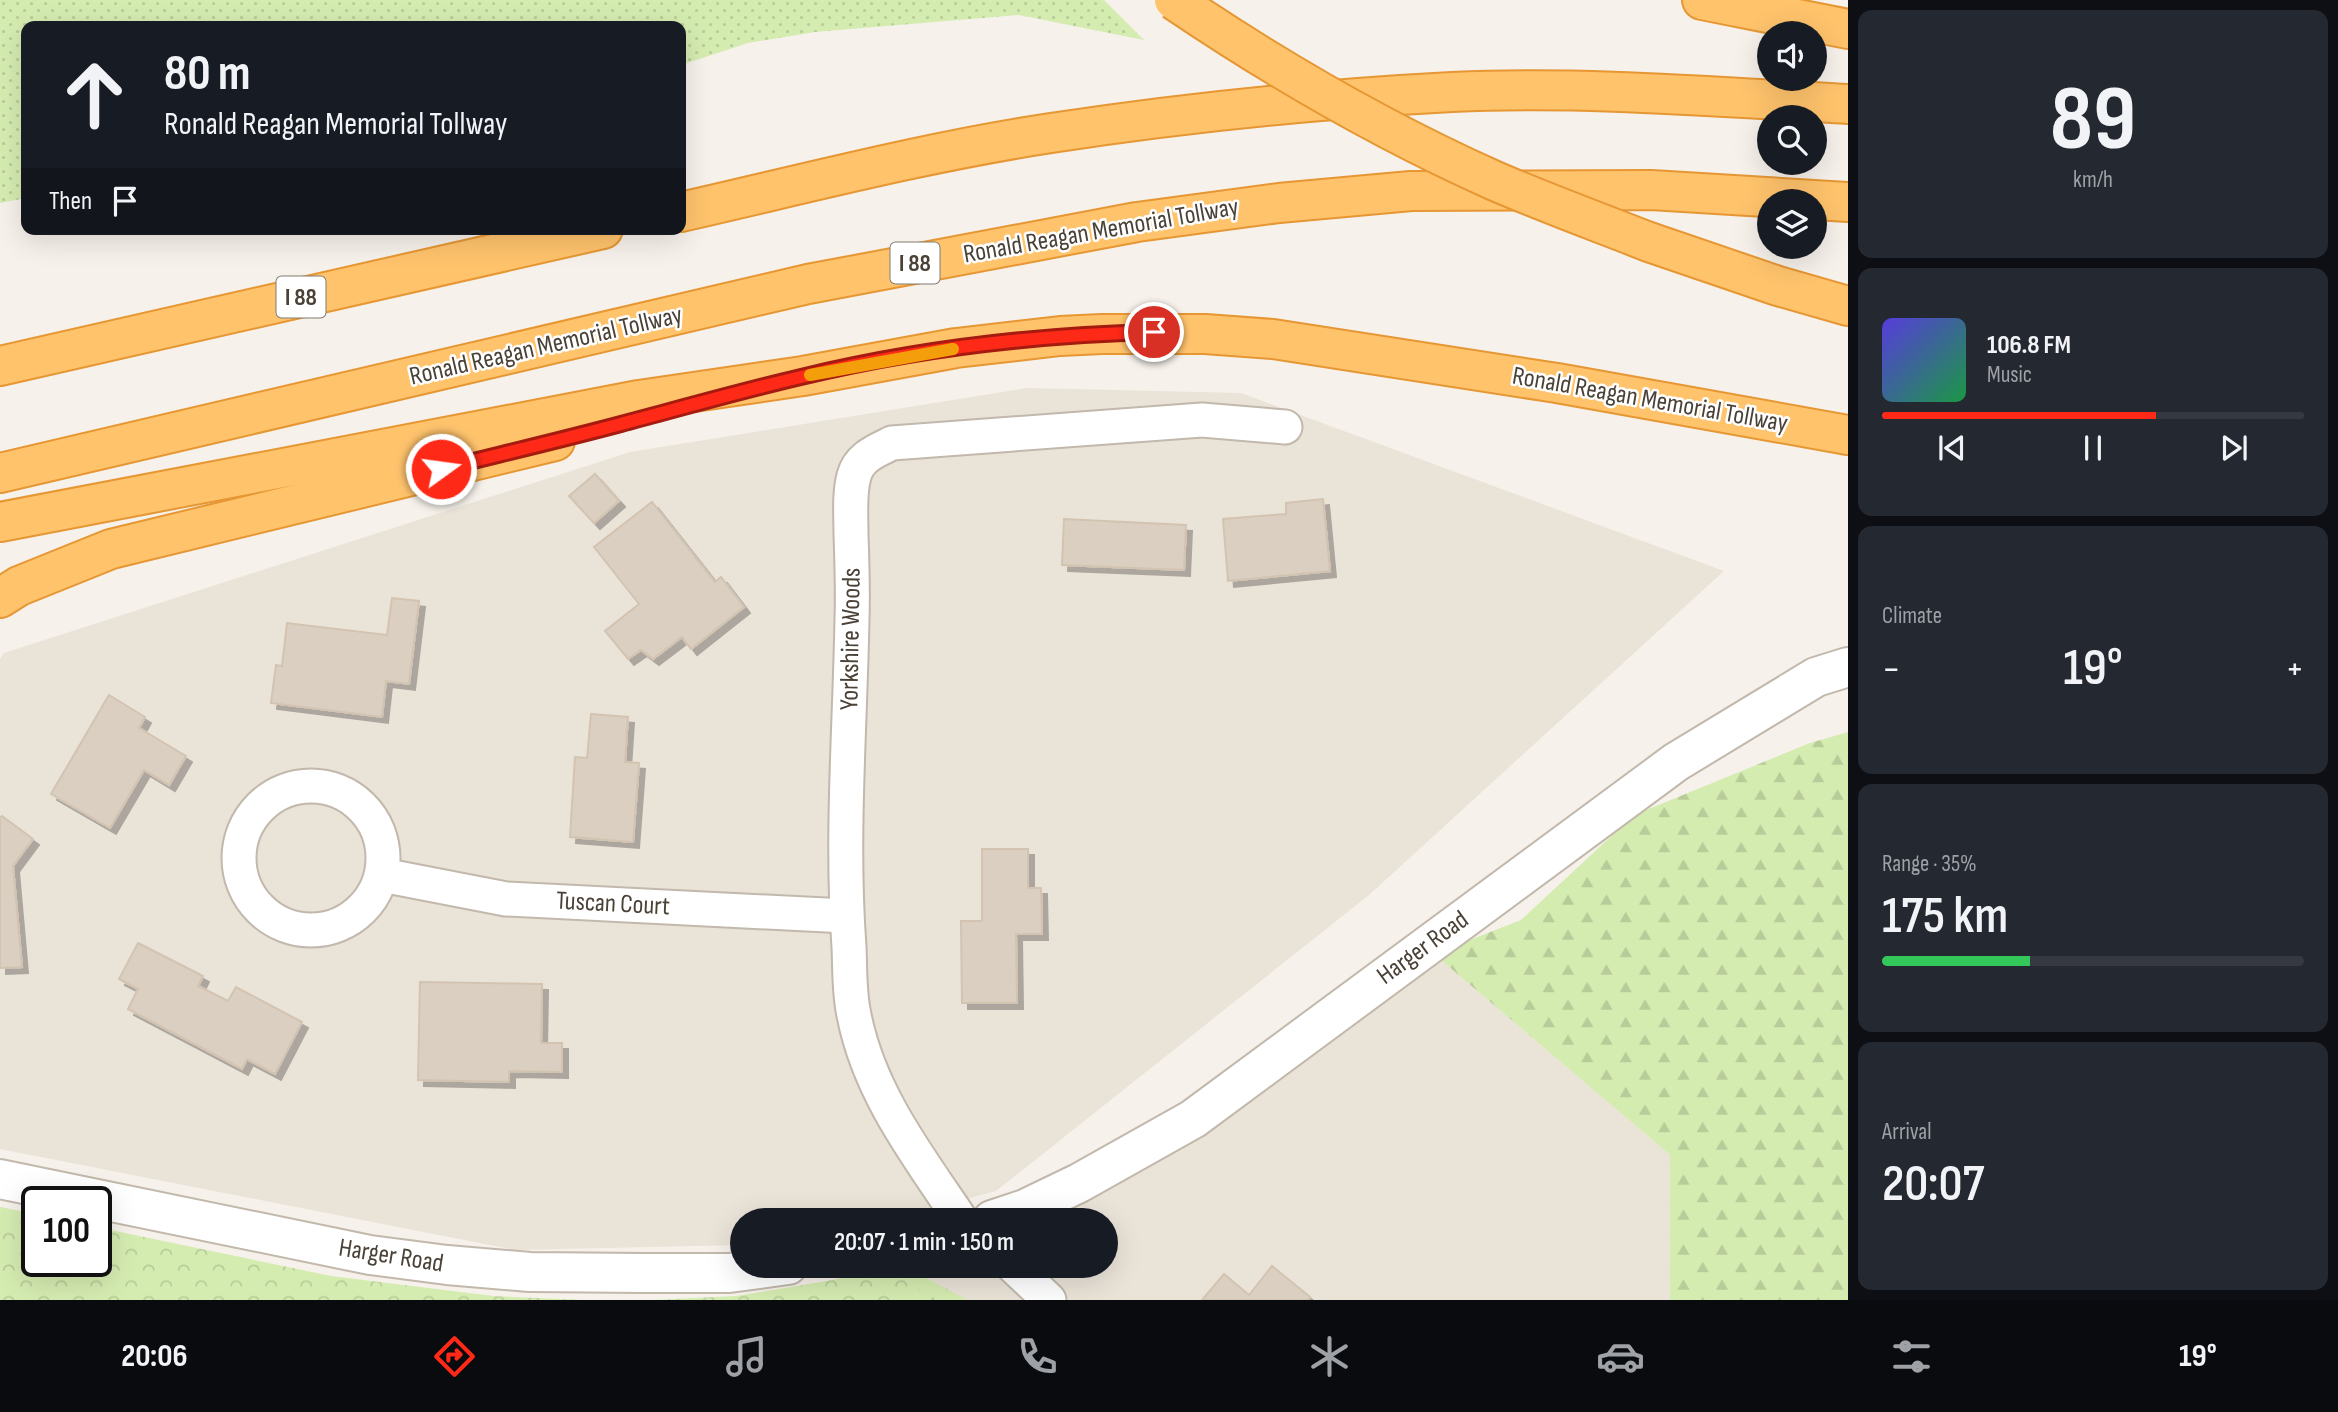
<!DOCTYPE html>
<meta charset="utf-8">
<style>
body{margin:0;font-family:"Sofia Sans Condensed",sans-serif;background:#242831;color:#f1f3f6;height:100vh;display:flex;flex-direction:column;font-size:26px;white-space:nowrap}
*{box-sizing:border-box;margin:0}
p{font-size:23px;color:#9ea1a6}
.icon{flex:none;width:38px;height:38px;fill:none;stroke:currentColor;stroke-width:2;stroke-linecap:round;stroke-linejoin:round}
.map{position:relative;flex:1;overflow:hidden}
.drawer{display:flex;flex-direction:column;gap:10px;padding:10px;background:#0d0f14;width:490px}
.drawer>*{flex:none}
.guide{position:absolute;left:21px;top:21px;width:665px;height:214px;border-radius:14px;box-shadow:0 7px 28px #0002;background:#171b24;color:#f1f3f6;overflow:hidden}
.controls{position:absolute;left:1757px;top:21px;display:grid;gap:14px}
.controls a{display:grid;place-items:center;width:70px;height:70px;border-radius:50%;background:#171b24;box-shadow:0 7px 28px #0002;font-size:35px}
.speed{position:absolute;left:21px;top:1186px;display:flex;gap:14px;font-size:35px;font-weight:700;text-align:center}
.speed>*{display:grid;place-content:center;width:91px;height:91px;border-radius:50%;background:#171b24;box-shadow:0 7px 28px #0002;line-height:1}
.speed .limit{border:4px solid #111;border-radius:10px;background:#fff;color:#111}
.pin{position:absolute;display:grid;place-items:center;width:60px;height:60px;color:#fff;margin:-30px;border:4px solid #fff;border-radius:50%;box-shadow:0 2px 7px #0007}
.me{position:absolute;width:77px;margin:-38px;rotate:76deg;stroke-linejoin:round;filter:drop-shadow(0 0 5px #0008)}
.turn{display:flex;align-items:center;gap:24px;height:147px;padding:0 28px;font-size:32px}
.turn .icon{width:91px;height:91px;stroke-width:2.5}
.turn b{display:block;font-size:49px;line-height:60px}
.then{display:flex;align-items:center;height:66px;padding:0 28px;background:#0003;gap:14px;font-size:26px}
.big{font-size:52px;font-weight:600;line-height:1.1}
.drawer .widget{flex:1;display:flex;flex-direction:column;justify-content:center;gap:10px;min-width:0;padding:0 24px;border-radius:14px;background:#242831}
.drawer .dial{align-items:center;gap:0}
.dial b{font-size:91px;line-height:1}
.song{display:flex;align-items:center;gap:21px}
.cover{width:84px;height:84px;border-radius:10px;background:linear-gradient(135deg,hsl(250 70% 55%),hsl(140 70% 35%))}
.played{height:7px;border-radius:4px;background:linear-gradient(90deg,#ff2918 65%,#363941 65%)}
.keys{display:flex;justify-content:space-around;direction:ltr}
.heat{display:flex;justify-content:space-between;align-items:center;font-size:38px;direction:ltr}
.charge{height:10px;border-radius:5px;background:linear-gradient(90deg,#34c759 35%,#363941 0)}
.trip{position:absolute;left:730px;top:1208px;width:388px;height:70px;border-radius:35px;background:#171b24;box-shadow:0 7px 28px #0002;font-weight:600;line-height:70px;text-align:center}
.menu{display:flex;height:112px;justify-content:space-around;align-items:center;background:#090b0e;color:#9ea1a6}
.menu .icon{width:49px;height:49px}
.menu .on{color:#ff2918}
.menu b{font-size:32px;color:#f1f3f6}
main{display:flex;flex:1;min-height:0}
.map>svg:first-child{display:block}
</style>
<main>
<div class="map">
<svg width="1848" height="1300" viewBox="0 0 1848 1300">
<defs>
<pattern id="grass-dots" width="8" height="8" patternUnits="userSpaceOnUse" patternTransform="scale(1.75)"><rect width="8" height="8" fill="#d5ecb1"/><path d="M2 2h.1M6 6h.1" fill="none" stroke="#b8cc99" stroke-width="1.8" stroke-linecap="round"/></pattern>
<pattern id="forest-firs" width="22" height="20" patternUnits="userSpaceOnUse" patternTransform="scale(1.75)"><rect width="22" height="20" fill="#d5ecb1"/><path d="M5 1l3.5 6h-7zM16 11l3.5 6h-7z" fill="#b8cc99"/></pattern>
<pattern id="park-crowns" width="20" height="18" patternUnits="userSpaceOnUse" patternTransform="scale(1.75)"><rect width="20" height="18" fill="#d5ecb1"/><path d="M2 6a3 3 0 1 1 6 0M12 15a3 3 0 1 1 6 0" fill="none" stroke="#b8cc99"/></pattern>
<filter id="shadow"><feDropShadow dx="6" dy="6" stdDeviation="0" flood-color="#0004"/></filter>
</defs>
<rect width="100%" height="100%" fill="#f6f1ea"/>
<g fill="#eae3d8">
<path d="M1027,388L1241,393L1724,571L1369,895L996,1191L886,1220H742V1245L515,1250L0,1149V659L4,653L630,452Z"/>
<path d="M1434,954L1670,1155V1300H908L942,1265H1106V1220H1046L1072,1209L1146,1165Z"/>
</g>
<path fill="url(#grass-dots)" d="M0,0H1104L1144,40L1019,15L815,32L748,43L681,65V26H26V198L0,203Z"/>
<g fill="url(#forest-firs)">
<path d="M1848,732V1300H1670V1155L1434,954L1521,920L1634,815L1810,743Z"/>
<path d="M901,1265L968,1300H724L833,1280Z"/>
</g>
<g fill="url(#park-crowns)">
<path d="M0,1207L37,1214V1262H96V1227L331,1276L493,1296L584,1300H0Z"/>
<path d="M901,1265H942L908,1300H654L736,1296L833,1280Z"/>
</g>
<g fill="#dbcfc1" stroke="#d3c4b1" stroke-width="2" filter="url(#shadow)">
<path d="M595,474L619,501L594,523L569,496Z"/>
<path d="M1323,499L1330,571L1228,581L1223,519L1286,514V503Z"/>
<path d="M652,502L715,582L721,577L744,607L691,649L682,637L653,659L641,650L628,659L605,631L639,604L594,547Z"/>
<path d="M1064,519L1186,525L1184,570L1062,565Z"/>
<path d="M392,598L419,601L409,684L386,681L382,717L271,703L276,665L282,666L287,623L387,635Z"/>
<path d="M109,695L145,717L139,728L186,756L169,785L144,770L110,828L51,794Z"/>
<path d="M591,714L628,717L625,762L639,763L633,842L570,837L575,757L587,758Z"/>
<path d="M2,816L33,839L13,866L22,967L0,968V818Z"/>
<path d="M982,849H1028V888H1041L1042,934H1016L1017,1003H962L961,921H982Z"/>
<path d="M138,943L203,976L198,986L228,1001L236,987L302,1022L275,1074L247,1059L242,1069L128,1009L138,989L119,979Z"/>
<path d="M420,982L542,984L541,1043H562V1072L509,1071V1082L418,1080Z"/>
<path d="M1272,1266L1310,1297L1308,1300H1202L1224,1274L1249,1295Z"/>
</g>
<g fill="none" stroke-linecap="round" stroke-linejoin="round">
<defs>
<g id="minor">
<circle cx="311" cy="858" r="72"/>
<path d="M382,875L506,899L846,916"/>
<path d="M961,1220C918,1156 869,1093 854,1015C849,993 850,969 849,947C841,838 850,728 852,619C853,591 852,563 851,534C851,516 849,494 854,476C859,457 876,451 892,443L1202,420L1285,427"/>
<path d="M1012,1265L1049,1300"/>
</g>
<g id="tertiary">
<path d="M0,1179L370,1255L447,1265L530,1272L642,1273H729L788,1265"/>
<path d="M992,1220L1025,1209L1079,1183L1193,1119L1676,762L1816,677L1848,667"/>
</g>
<g id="motorway">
<path d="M1702,0L1848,29"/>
<path d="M681,212C804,184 926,152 1051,133C1183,113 1318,99 1452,92C1583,86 1717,97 1848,104"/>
<path d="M1649,242L1778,286L1848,306"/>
<path d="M0,366L603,229"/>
<path d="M0,473L808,284L1137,222L1279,203L1411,191L1651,190L1848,202"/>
<path d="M0,522L639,400L803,376L956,348L1060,336L1102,334H1205L1273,339L1557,383L1848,435"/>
<path d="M0,598L19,586L111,549L555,441"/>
</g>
</defs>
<use href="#minor" stroke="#c2b8ac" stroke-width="37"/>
<use href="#tertiary" stroke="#c2b8ac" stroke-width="42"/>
<use href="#motorway" stroke="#e69733" stroke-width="42"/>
<use href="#minor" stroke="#fff" stroke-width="33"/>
<use href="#tertiary" stroke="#fff" stroke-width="38"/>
<use href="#motorway" stroke="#ffc36c" stroke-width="38"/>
<defs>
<path id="motorway-bridge" d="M1174,0C1276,69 1383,131 1495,181C1546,203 1598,222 1649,242"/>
</defs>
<use href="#motorway-bridge" stroke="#e69733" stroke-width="42" stroke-linecap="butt"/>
<use href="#motorway-bridge" stroke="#ffc36c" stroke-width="38"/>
</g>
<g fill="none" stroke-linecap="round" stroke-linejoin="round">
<defs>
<path id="route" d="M441,469C501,454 561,440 621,424C681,408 741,391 801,377C916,349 1036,335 1154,332"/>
</defs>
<use href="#route" stroke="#a61b10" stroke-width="18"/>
<use href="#route" stroke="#ff2918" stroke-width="12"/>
<path stroke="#f59e0b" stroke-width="12" d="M810,375L953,349"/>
</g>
<g text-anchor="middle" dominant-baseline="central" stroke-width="5" stroke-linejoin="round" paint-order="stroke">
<g fill="#fff" stroke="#807a73" stroke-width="2">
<rect x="890.5" y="242.5" width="49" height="41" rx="5"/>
<rect x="276.5" y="276.5" width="49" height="41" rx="5"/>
</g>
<g font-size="24" font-weight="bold" fill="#4a4137">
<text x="915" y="263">I 88</text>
<text x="301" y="297">I 88</text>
</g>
<g font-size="26" fill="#4a4137" stroke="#fff">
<text transform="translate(1101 231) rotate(-10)">Ronald Reagan Memorial Tollway</text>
<text transform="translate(546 346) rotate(-13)">Ronald Reagan Memorial Tollway</text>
<text transform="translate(1650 400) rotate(10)">Ronald Reagan Memorial Tollway</text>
<text transform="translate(851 639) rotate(-89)">Yorkshire Woods</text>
<text transform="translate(613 904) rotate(3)">Tuscan Court</text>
<text transform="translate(1423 948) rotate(-36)">Harger Road</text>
<text transform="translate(391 1256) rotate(9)">Harger Road</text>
</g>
</g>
</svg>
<div class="controls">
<a><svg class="icon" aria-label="sound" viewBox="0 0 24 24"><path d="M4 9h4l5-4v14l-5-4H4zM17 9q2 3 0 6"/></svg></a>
<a><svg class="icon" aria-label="search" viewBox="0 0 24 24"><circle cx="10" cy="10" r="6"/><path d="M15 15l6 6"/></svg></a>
<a><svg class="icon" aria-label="layers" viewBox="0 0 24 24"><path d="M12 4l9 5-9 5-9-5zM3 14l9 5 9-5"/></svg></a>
</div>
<div class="speed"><div class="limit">100</div></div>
<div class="pin" style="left:1154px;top:332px;background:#d93025"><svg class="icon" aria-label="arrive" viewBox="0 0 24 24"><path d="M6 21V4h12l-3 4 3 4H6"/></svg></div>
<svg class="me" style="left:441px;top:469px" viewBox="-20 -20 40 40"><circle r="17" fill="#ff2918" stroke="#fff" stroke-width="3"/><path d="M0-11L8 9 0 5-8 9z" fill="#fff"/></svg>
<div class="trip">20:07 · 1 min · 150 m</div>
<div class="guide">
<div class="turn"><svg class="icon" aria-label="ahead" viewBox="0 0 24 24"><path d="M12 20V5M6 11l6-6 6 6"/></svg><div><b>80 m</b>Ronald Reagan Memorial Tollway</div></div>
<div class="then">Then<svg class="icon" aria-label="arrive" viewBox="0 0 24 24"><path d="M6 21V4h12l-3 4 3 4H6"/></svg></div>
</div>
</div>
<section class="drawer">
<div class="widget dial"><b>89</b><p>km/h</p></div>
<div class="widget">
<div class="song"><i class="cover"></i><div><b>106.8 FM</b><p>Music</p></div></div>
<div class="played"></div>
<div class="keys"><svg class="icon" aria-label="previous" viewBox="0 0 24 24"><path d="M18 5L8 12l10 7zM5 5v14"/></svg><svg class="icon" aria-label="pause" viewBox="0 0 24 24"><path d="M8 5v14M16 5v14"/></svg><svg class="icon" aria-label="next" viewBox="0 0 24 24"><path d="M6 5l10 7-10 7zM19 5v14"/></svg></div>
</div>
<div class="widget"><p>Climate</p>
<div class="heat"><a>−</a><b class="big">19°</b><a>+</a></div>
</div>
<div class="widget"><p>Range · 35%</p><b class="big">175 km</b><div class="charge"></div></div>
<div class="widget"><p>Arrival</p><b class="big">20:07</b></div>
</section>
</main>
<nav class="menu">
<b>20:06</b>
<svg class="icon on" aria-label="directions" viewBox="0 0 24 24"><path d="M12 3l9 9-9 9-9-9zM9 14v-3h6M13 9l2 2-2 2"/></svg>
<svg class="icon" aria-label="music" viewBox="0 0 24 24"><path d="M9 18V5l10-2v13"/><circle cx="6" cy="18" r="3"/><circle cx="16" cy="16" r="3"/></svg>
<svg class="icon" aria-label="phone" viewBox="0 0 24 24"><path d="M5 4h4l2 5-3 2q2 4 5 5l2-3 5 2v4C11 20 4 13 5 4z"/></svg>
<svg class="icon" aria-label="climate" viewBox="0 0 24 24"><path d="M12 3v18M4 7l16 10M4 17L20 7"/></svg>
<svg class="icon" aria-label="car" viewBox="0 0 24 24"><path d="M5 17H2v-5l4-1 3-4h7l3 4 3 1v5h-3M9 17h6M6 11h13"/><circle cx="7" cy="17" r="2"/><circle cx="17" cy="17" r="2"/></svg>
<svg class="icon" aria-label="filters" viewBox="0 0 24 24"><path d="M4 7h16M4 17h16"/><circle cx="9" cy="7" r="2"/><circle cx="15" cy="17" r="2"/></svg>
<b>19°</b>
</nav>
